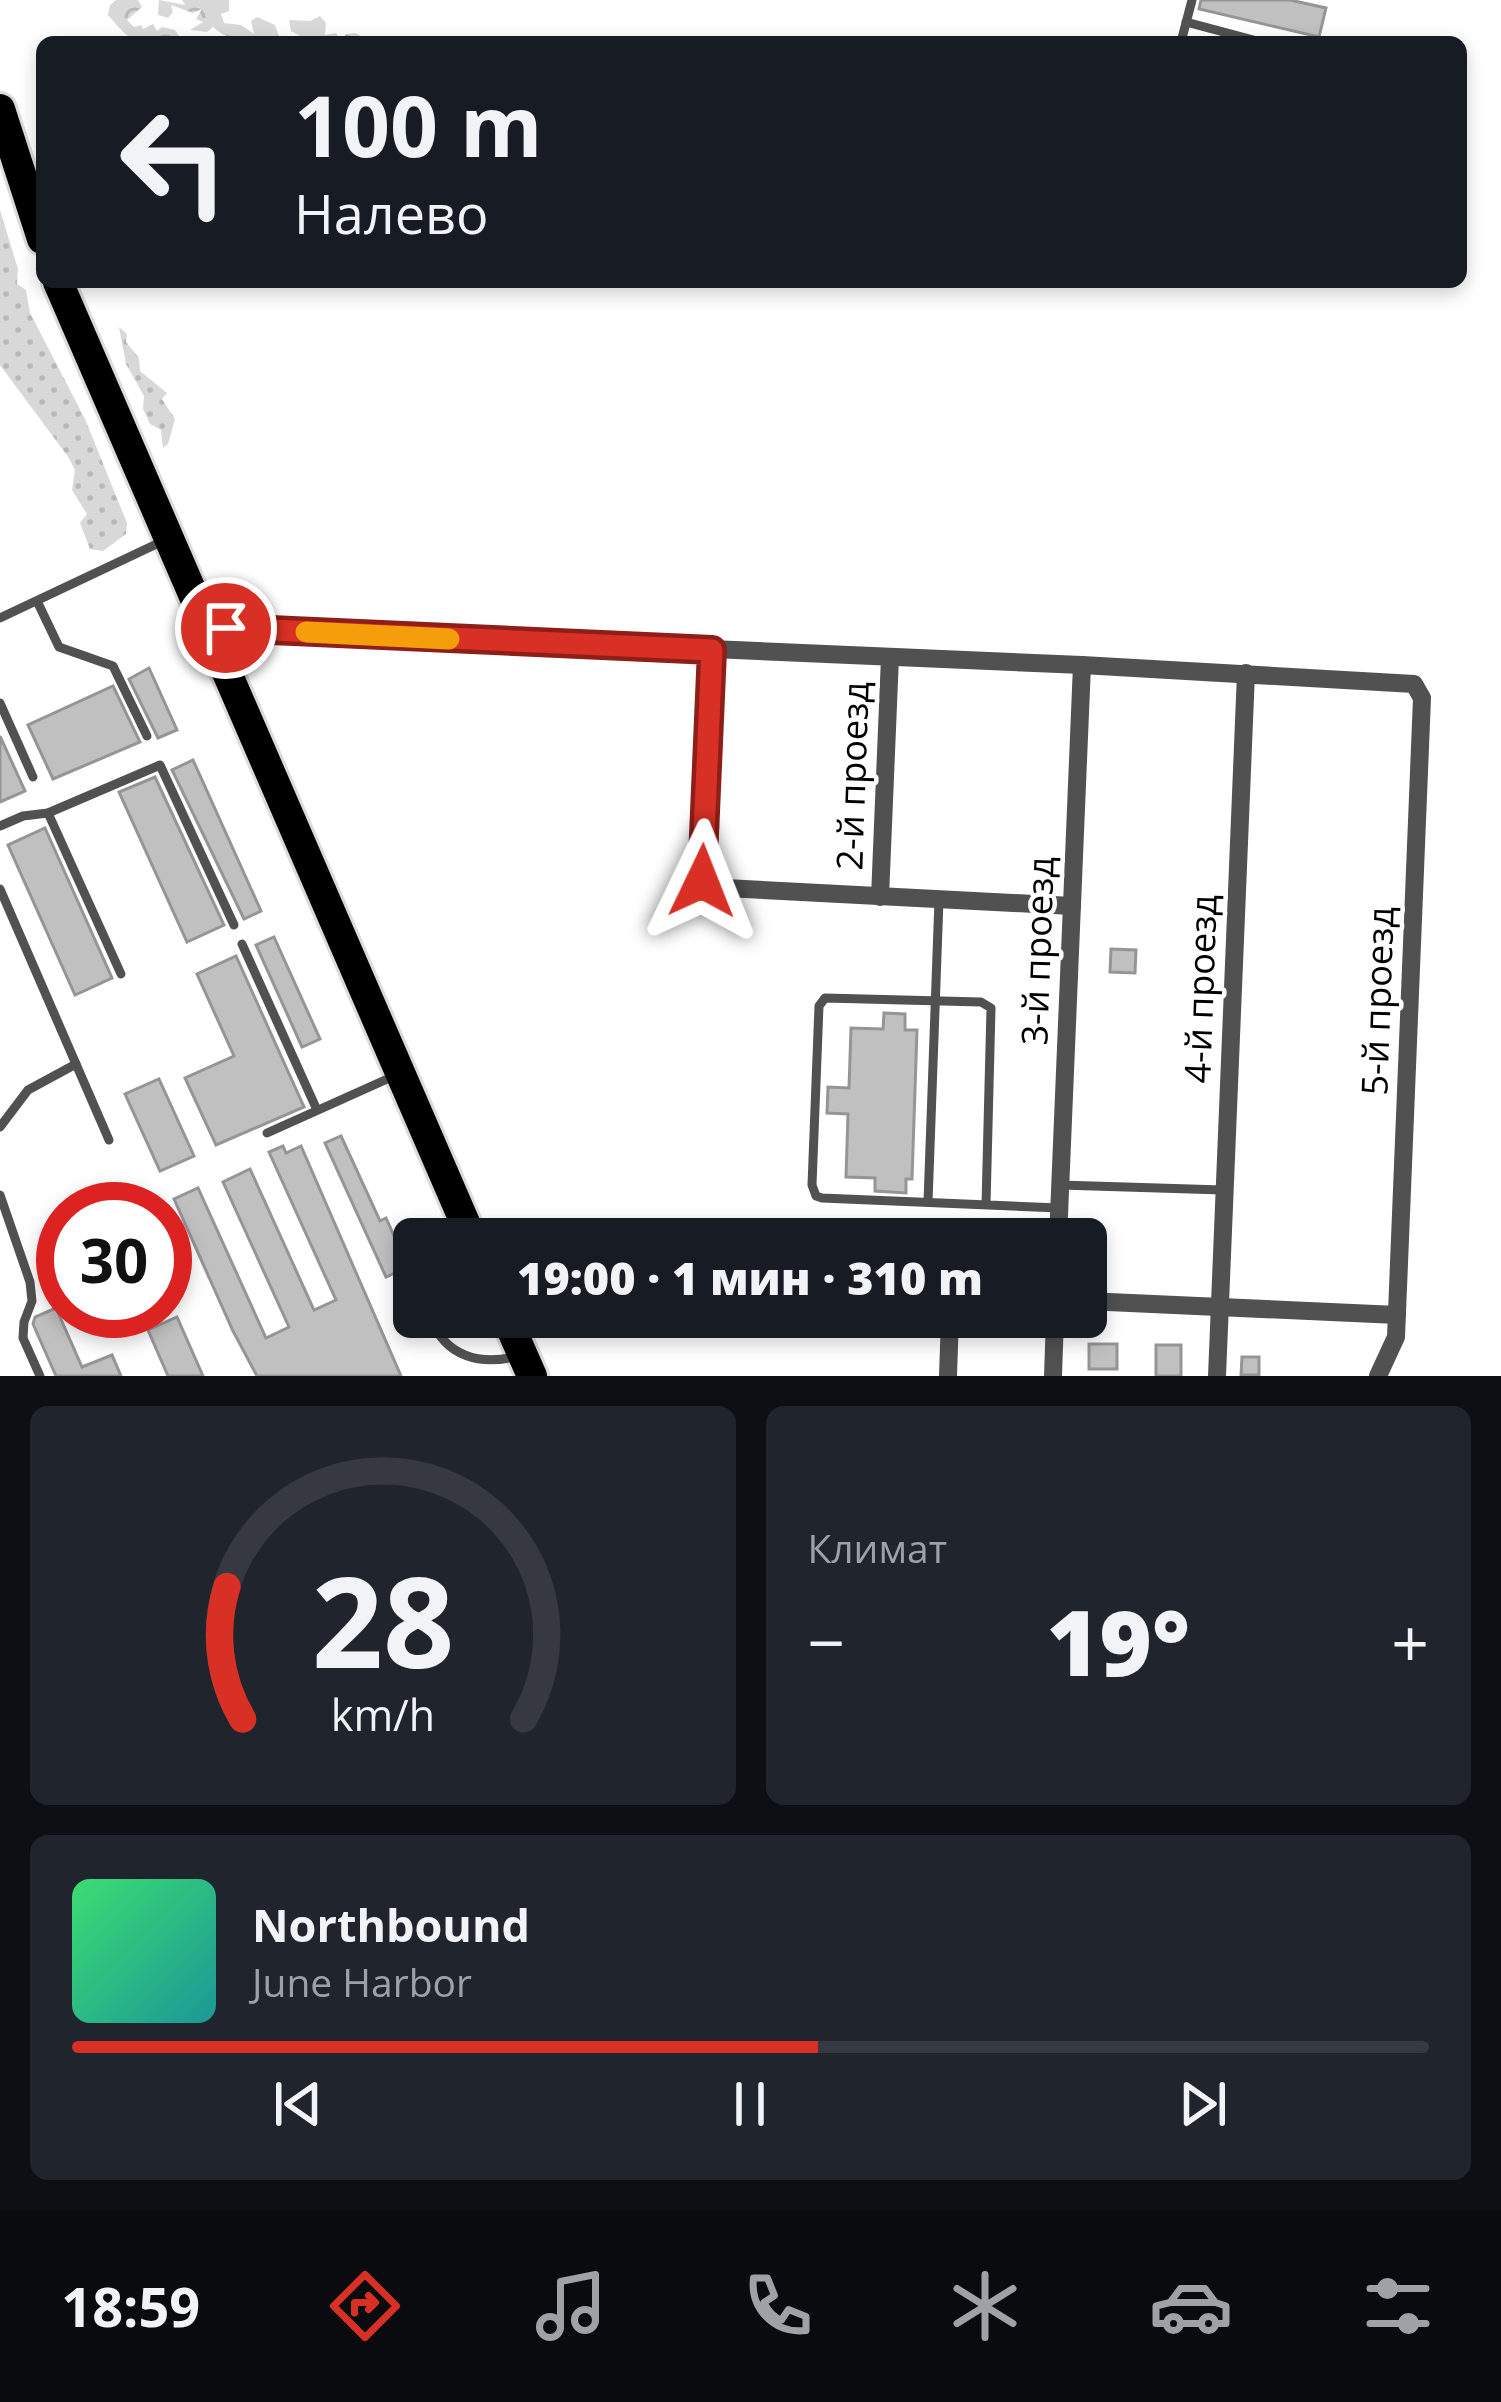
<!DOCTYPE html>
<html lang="ru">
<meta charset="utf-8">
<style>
body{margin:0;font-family:"Open Sans",sans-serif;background:#20242c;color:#f1f3f6;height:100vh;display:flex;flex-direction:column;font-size:45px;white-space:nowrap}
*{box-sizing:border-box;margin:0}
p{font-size:39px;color:#9ea1a6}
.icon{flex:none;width:66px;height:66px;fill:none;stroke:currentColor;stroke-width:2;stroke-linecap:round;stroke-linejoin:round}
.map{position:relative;height:1376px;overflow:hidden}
.sheet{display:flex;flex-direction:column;gap:30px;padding:30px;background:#0d0f14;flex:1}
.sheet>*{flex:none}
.banner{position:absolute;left:36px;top:36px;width:1431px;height:252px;border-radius:18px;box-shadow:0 6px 18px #0003;background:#171b24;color:#f1f3f6;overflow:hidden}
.speed{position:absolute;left:36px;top:1182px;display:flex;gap:24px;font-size:60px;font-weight:700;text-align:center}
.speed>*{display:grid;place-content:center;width:156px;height:156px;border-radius:50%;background:#171b24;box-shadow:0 6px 18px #0003;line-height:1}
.speed .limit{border:18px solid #d22;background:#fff;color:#111}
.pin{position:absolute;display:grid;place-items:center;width:102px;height:102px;color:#fff;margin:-51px;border:6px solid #fff;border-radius:50%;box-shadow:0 3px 12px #0007}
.me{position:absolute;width:132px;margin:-66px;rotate:2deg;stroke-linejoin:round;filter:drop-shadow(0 0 9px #0008)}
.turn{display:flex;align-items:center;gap:42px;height:252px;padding:0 60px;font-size:54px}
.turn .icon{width:156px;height:156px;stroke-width:2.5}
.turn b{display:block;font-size:84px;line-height:102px}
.big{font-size:90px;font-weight:800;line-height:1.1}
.sheet .card{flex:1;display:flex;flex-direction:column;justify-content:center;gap:18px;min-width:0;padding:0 42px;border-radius:18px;background:#20242c}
.sheet .dial{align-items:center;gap:0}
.dial svg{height:312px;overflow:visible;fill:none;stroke:#363941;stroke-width:7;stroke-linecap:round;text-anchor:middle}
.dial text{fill:#f1f3f6;stroke:none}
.song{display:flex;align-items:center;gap:36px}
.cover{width:144px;height:144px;border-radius:18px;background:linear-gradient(135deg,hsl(140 70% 55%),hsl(180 70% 35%))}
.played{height:12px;border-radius:6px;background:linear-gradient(90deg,#d93025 55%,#363941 55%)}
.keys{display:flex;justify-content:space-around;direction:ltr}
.heat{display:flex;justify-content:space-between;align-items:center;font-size:66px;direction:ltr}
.sheet .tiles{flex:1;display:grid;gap:30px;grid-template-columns:1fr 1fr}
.card:last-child{grid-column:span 2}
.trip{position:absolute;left:393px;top:1218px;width:714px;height:120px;border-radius:18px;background:#171b24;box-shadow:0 6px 18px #0003;font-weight:800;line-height:120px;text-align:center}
.tab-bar{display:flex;height:192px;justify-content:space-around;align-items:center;background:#090b0e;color:#9ea1a6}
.tab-bar .icon{width:84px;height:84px}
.tab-bar .current{color:#d93025}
.tab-bar b{font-size:54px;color:#f1f3f6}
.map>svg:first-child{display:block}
</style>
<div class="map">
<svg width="1501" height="1376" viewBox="0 0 1501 1376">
<defs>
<pattern id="grass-dots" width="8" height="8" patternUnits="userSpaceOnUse" patternTransform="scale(3)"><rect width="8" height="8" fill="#d8d8d8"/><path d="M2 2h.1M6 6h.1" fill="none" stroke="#b8b8b8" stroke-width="1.8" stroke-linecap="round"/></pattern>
<pattern id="forest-crowns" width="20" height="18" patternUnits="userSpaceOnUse" patternTransform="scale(3)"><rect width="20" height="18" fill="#d8d8d8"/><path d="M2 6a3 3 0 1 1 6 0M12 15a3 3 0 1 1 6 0" fill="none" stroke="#b8b8b8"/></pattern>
</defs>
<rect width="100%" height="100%" fill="#fff"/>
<g fill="url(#grass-dots)">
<path d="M0,210L18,269L17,284L26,290L30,313L85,419L127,523L126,534L103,551L90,549L80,523L87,514L72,490L75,470L69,458L0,365Z"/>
<path d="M119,327L127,334L126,342L139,358L140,371L167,393L162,399L175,419L168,444L163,448L161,430L150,424L143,409L144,396L126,364Z"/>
</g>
<g fill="url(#forest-crowns)">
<path d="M116,0H138L142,7L127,20L134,27L141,25L143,29L153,24L157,31L162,27L175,30L179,36H166L163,42C130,42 129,39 108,15L110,5Z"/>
<path d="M159,0L185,5L182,0H229V11L221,14L224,23L241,25L254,34L251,21L257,17L275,25L281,42C258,42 231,44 213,27L207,32L190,30L203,22L196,19L202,9L193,13L171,5L173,12L168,18L158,15Z"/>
<path d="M320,16L326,23L325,35L336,33L341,41L346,34L356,33L369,42H291L300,36L291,31L289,20L310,21Z"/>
</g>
<g fill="#c0c0c0" stroke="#959595" stroke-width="3">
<path d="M1201,0H1290L1326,8L1319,37L1199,9Z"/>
<path d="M149,668L177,730L158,738L129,679Z"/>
<path d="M113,686L140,742L53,779L28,725Z"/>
<path d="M0,736L25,791L0,802Z"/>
<path d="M193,760L261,911L244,919L172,770Z"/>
<path d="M155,777L224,925L187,942L119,792Z"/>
<path d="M45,828L112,978L75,995L8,845Z"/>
<path d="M274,937L320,1039L302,1047L256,945Z"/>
<path d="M1111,949L1136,950L1135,973L1110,972Z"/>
<path d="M236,956L304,1107L216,1145L185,1078L234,1056L197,974Z"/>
<path d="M884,1013L905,1014V1030H917L912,1179H906V1193L875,1191V1178L846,1177L848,1114L827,1113L828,1087L849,1088L851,1028L883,1029Z"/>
<path d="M159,1079L194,1156L160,1171L125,1094Z"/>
<path d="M341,1136L380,1221L386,1218L408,1267L386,1277L325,1143Z"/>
<path d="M283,1146L286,1153L301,1146L401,1376H257L233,1331L174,1199L198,1188L266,1338L289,1327L223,1182L250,1169L314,1310L336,1300L269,1152Z"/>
<path d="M56,1308L82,1367L112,1355L121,1376H56L33,1324L35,1317Z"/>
<path d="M177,1317L203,1376H168L148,1330Z"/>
<path d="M982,1319L1012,1320L1011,1333L982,1332Z"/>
<rect x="1089" y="1344" width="28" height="25"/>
<rect x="1156" y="1345" width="25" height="31"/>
<path d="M1242,1357H1259V1375H1241Z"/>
</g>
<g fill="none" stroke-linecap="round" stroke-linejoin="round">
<defs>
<g id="primary">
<path d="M0,109L42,239"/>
<path d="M58,282L472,1239"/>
<path d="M506,1317L532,1376"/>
</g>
</defs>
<use href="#primary" stroke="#dbdbdb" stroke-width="36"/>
<g stroke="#515151" stroke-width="9">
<path d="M1186,22L1261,42"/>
<path d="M1181,42L1192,0"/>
<path d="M37,601L59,647L113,666L147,736"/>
<path d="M0,618L163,541"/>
<path d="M0,703L33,777"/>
<path d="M48,813L121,974"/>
<path d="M0,826L23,816L48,813L160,765L234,925"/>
<path d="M0,889L109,1140"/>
<path d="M242,944L317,1110"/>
<path d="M0,1127L28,1090L76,1064"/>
<path d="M267,1133L394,1076"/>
<path d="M1060,1185L1223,1190"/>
<path d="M0,1195L30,1282L32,1301L24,1322L23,1338L40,1376"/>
<path d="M928,1202L939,900"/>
<path d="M986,1205L991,1008L981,1002L825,998L819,1006L812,1185L816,1196L822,1198L1059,1208"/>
<path d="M431,1317C444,1357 481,1366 518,1356"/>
</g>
<g stroke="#515151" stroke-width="18">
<path d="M208,631L226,628L1082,665L1414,684L1422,698L1396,1337L1378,1376"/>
<path d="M712,651L700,875L706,887L1072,906"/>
<path d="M880,897L890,657"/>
<path d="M1058,1239L1082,665"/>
<path d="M1086,1301L1397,1315"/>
<path d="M948,1376L950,1317"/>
<path d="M1053,1376L1055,1317"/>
<path d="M1217,1376L1246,673"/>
</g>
<use href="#primary" stroke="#000" stroke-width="30"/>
</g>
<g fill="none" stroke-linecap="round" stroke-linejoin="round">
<defs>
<path id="route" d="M226,628L712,650L702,881"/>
</defs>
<use href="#route" stroke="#8d1f18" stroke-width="30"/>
<use href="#route" stroke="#d93025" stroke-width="21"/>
<path stroke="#f59e0b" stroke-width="21" d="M306,632L449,639"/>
</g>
<g text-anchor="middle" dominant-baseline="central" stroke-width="9" stroke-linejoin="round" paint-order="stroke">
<g font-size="36" fill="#000" stroke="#fff">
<text transform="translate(852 776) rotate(-88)">2-й проезд</text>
<text transform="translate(1037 951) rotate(-88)">3-й проезд</text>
<text transform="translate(1200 989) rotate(-88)">4-й проезд</text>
<text transform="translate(1377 1001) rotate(-88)">5-й проезд</text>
</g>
</g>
</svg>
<div class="speed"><div class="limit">30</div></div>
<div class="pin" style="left:226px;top:628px;background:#d93025"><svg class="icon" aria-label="arrive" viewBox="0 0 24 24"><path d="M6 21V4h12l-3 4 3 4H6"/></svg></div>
<svg class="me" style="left:702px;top:881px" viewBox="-20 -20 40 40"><path d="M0-17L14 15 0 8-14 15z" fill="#d93025" stroke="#fff" stroke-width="4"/></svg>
<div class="trip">19:00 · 1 мин · 310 m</div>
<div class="banner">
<div class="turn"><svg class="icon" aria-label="left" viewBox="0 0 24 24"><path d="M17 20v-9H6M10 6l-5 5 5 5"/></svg><div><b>100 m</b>Налево</div></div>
</div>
</div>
<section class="sheet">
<div class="tiles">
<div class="card dial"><svg viewBox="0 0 100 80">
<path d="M14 69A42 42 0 1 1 86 69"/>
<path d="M14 69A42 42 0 0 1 10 35" stroke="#d93025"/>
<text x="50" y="56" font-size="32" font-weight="700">28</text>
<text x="50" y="72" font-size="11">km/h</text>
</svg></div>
<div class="card"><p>Климат</p>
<div class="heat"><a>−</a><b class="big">19°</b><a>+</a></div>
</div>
<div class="card">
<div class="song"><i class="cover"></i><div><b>Northbound</b><p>June Harbor</p></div></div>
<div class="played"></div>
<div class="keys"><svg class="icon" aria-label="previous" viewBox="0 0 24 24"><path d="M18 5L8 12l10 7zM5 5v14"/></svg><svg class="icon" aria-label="pause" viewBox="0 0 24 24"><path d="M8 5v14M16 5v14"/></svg><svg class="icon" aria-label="next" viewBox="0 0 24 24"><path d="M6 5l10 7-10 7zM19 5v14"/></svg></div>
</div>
</div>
</section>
<nav class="tab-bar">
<b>18:59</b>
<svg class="icon current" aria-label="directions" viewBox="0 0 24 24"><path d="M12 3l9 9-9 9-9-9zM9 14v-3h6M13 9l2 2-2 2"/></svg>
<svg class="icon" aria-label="music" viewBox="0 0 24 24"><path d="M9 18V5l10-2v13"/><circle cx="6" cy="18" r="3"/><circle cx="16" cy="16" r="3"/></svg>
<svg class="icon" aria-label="phone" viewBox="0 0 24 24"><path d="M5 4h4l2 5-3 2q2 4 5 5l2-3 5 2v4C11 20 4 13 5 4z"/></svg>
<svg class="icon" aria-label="climate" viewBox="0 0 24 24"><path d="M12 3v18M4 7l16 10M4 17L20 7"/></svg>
<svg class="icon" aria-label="car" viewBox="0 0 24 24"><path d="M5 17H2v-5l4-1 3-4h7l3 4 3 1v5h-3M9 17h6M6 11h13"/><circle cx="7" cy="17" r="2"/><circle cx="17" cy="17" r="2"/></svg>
<svg class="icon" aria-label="filters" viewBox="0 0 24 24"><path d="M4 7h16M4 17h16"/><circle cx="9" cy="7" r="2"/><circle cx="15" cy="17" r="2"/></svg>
</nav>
